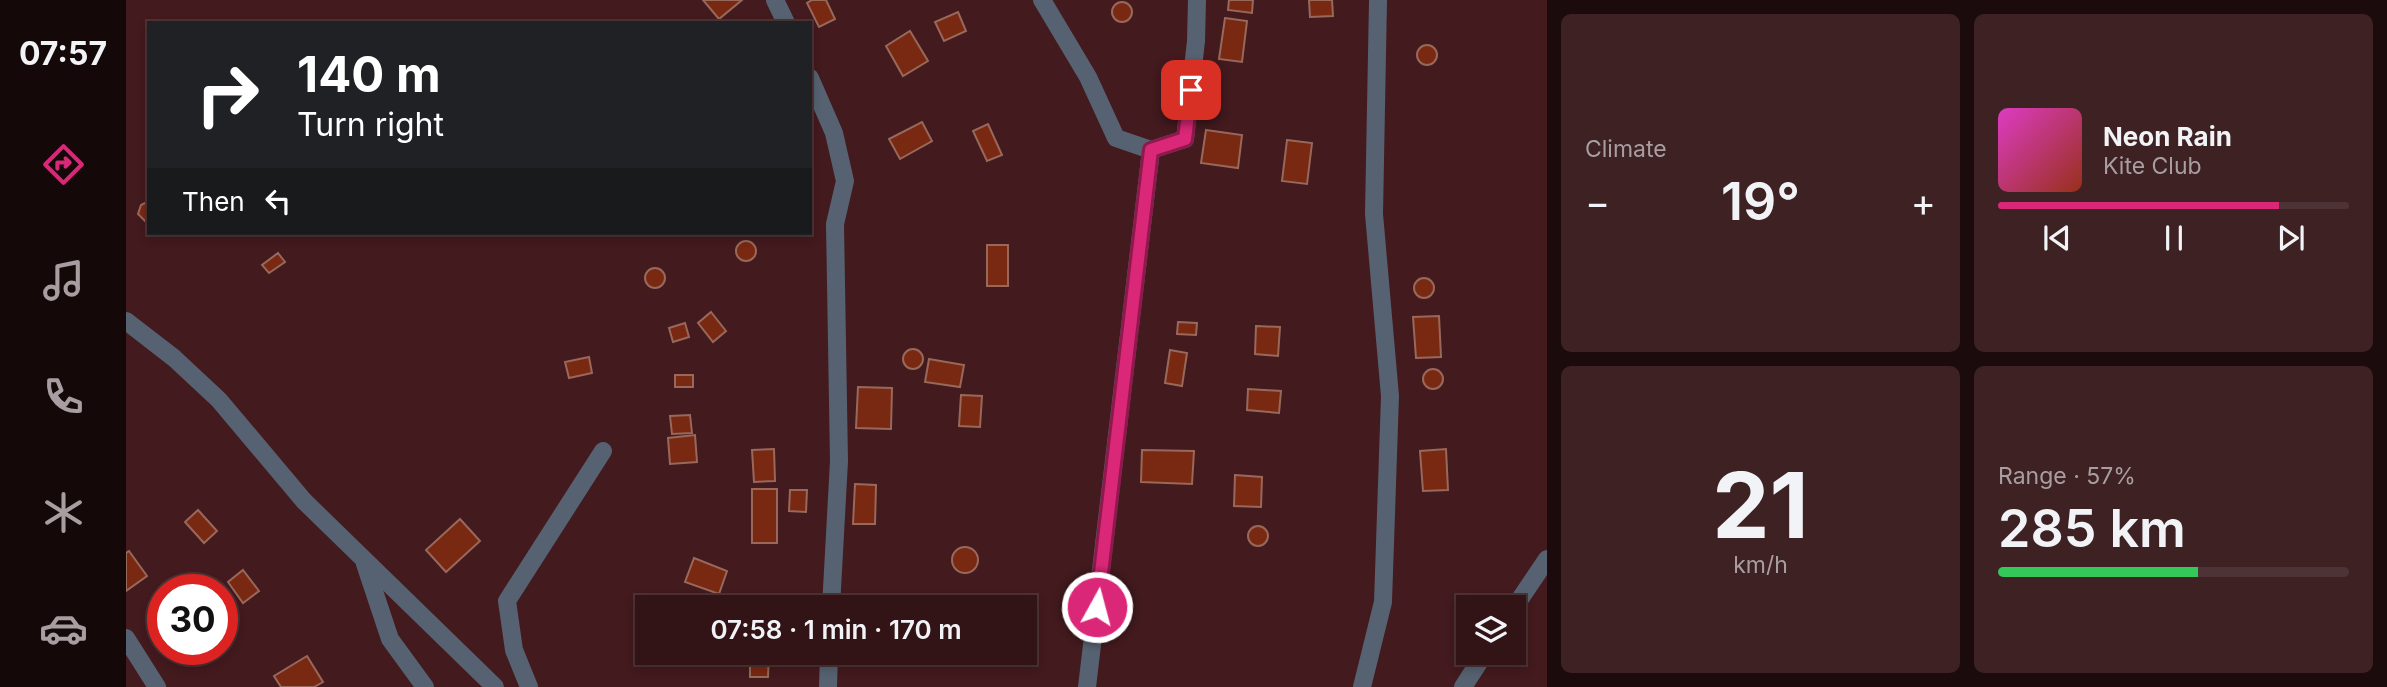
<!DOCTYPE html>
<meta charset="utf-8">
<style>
body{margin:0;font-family:Inter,sans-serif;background:#3d2123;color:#f1f3f6;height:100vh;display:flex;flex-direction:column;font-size:26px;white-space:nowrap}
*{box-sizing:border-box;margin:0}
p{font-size:23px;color:#a89ea1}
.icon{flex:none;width:38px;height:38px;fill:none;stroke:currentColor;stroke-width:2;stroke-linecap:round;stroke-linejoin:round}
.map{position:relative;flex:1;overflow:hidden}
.drawer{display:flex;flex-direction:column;gap:14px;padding:14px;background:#1c0b0c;width:840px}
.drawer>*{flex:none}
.guide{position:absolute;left:21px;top:21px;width:665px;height:214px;border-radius:0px;box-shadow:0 4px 10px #0003,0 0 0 2px #4d3335;background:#202124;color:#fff;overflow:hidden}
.buttons{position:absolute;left:1330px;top:595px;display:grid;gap:14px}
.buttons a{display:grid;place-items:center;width:70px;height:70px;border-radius:0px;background:#321416;box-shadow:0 4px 10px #0003,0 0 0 2px #4d3335;font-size:35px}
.speed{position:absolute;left:21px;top:574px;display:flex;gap:14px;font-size:35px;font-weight:700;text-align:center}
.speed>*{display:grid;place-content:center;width:91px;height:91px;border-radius:50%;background:#321416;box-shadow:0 4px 10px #0003,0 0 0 2px #4d3335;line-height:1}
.speed .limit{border:10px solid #d22;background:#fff;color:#111}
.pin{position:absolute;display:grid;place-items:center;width:60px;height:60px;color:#fff;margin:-30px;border-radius:14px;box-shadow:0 4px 10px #0006}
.me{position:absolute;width:77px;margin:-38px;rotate:7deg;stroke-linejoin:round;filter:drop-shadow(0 0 5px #0008)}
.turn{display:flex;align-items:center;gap:24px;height:147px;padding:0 35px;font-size:32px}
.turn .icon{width:91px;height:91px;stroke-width:2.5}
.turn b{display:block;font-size:49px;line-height:60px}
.then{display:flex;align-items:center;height:66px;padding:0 35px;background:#0003;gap:14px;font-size:26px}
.big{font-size:52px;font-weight:600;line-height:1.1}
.drawer .tile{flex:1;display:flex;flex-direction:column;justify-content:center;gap:10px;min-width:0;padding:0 24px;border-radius:10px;background:#3d2123}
.drawer .dial{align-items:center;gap:0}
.dial b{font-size:91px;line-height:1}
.song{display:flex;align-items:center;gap:21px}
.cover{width:84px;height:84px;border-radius:10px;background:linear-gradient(135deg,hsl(310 70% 55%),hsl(10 70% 35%))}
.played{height:7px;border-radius:4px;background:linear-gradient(90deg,#db2777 80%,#4d3335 80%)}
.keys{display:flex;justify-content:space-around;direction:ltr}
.heat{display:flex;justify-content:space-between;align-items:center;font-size:38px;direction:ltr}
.charge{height:10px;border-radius:5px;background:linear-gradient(90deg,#34c759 57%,#4d3335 0)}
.drawer .tiles{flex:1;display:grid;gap:14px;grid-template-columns:repeat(2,1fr)}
.trip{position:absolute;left:509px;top:595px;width:402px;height:70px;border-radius:0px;background:#321416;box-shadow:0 4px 10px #0003,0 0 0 2px #4d3335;font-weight:600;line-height:70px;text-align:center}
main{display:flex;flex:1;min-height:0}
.menu{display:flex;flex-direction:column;width:126px;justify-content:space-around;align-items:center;background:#140809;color:#a89ea1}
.menu .icon{width:49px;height:49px}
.menu .current{color:#db2777}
.menu b{font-size:32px;color:#f1f3f6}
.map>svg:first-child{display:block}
</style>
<main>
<nav class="menu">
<b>07:57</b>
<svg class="icon current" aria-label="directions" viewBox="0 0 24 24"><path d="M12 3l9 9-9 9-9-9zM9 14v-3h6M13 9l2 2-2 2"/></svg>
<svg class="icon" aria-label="music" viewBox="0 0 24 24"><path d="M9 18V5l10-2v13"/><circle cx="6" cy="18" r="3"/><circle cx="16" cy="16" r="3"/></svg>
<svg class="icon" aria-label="phone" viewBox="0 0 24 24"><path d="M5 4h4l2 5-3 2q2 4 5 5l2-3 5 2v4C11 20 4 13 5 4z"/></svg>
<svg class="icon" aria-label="climate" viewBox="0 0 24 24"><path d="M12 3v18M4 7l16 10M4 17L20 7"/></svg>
<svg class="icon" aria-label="car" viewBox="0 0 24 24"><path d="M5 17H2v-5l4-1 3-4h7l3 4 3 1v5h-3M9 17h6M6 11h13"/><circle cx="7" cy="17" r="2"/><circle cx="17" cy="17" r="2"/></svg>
</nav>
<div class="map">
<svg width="1421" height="687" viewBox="0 0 1421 687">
<rect width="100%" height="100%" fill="#431a1e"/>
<g fill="#792812" stroke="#98685b" stroke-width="2">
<path d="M577,0H616L593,19Z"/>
<path d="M686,0H700L709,19L693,27L681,3Z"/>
<path d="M1103,0H1127L1126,13L1102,10Z"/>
<path d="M1183,0H1206L1207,16L1184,17Z"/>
<circle cx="996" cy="12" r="10"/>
<path d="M832,12L840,31L818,41L809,22Z"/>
<path d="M1099,18L1121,21L1116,62L1093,59Z"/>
<path d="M784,31L802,61L777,76L760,46Z"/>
<circle cx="1301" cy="55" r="10"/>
<path d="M796,122L806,141L774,159L763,139Z"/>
<path d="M862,124L876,155L861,161L847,131Z"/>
<path d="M1080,130L1116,135L1112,168L1075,163Z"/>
<path d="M1161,140L1186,143L1181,184L1156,181Z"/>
<path d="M21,202L23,223H21L12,214L15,205Z"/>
<circle cx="620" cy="251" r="10"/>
<rect x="861" y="245" width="21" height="41"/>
<path d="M152,253L159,262L143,273L136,265Z"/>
<circle cx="529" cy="278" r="10"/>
<circle cx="1298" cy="288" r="10"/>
<path d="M585,312L600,331L587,342L572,323Z"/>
<path d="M1313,316L1315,357L1290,358L1287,317Z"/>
<path d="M1052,322L1071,323L1070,335L1051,334Z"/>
<path d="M559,323L563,337L547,342L543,328Z"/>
<path d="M1130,326L1154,327L1152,356L1129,354Z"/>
<circle cx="787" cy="359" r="10"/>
<path d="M1044,350L1061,353L1056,386L1039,383Z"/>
<path d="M463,357L466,373L443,378L439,362Z"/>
<path d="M803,359L838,365L834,387L799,382Z"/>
<circle cx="1307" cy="379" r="10"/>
<rect x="549" y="375" width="18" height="12"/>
<path d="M732,387L766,388L765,429L730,428Z"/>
<path d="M1122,389L1155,391L1153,413L1121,410Z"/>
<path d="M835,395L856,396L854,427L833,426Z"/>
<path d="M564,415L566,433L546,434L544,416Z"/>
<path d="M569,435L571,462L544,464L542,438Z"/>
<path d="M648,449L649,481L628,482L626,450Z"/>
<path d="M1320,449L1322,490L1297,491L1294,451Z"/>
<path d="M1016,450L1068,451L1066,484L1015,482Z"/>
<path d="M1109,475L1136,477L1135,507L1108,506Z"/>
<path d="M729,484L750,485L749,524H727Z"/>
<rect x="626" y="489" width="25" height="54"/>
<path d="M664,490H681L680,512L663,511Z"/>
<path d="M72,510L91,531L78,543L59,522Z"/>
<path d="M334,519L354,541L320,572L300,550Z"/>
<circle cx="1132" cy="536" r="10"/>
<circle cx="839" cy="560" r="13"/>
<path d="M3,551L21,576L0,591V553Z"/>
<path d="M568,558L601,571L593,594L559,582Z"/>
<path d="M117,570L133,591L117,603L102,582Z"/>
<path d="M41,649H73L62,658L56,651L46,657Z"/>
<path d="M624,653H643L642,677H624Z"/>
<path d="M181,656L197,682L188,687H155L148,676Z"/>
</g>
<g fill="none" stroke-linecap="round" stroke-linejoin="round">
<g stroke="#566271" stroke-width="18">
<path d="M649,0L660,23"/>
<path d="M916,0L962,77L990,138L1025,150"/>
<path d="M684,78L708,133L719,181L709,224L713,461L705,607"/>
<path d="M0,321L48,358L93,400L178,501L369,687"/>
<path d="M239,564L264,639L299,687"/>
<path d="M1388,608L1421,559"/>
<path d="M0,638L31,687"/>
<path d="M403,687L388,650L381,601L477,451"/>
<path d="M702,687L703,653"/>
<path d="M961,687L1025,150L1059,139L1070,41L1071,0"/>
<path d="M1236,687L1257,602L1264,396L1248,214L1252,0"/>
<path d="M1337,687L1359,653"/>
</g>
</g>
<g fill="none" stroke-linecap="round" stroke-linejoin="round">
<defs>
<path id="route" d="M971,607L1025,150L1059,139L1065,90"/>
</defs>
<use href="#route" stroke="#8e194d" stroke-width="18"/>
<use href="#route" stroke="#db2777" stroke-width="12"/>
</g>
</svg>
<div class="buttons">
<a><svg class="icon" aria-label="layers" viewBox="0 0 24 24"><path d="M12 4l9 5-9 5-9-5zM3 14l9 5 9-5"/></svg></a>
</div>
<div class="speed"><div class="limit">30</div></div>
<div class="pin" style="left:1065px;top:90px;background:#d93025"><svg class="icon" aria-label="arrive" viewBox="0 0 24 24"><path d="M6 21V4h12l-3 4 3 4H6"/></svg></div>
<svg class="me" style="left:971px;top:607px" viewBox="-20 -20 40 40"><circle r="17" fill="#db2777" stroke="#fff" stroke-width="3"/><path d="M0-11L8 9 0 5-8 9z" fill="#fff"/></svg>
<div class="trip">07:58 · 1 min · 170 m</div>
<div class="guide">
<div class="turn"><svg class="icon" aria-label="right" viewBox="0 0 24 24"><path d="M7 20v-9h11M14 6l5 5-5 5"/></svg><div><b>140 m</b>Turn right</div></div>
<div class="then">Then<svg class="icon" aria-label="left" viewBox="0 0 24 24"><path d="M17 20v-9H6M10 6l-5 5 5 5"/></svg></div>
</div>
</div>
<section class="drawer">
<div class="tiles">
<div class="tile"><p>Climate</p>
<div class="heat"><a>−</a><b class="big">19°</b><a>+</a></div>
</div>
<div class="tile">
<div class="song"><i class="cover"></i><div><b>Neon Rain</b><p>Kite Club</p></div></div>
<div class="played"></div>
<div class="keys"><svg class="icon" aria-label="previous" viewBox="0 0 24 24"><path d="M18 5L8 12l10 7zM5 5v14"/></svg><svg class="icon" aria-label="pause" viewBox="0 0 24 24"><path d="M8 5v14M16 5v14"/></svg><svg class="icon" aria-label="next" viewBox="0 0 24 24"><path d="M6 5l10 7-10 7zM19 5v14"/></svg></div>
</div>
<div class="tile dial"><b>21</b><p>km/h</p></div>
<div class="tile"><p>Range · 57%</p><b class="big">285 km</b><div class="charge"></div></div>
</div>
</section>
</main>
